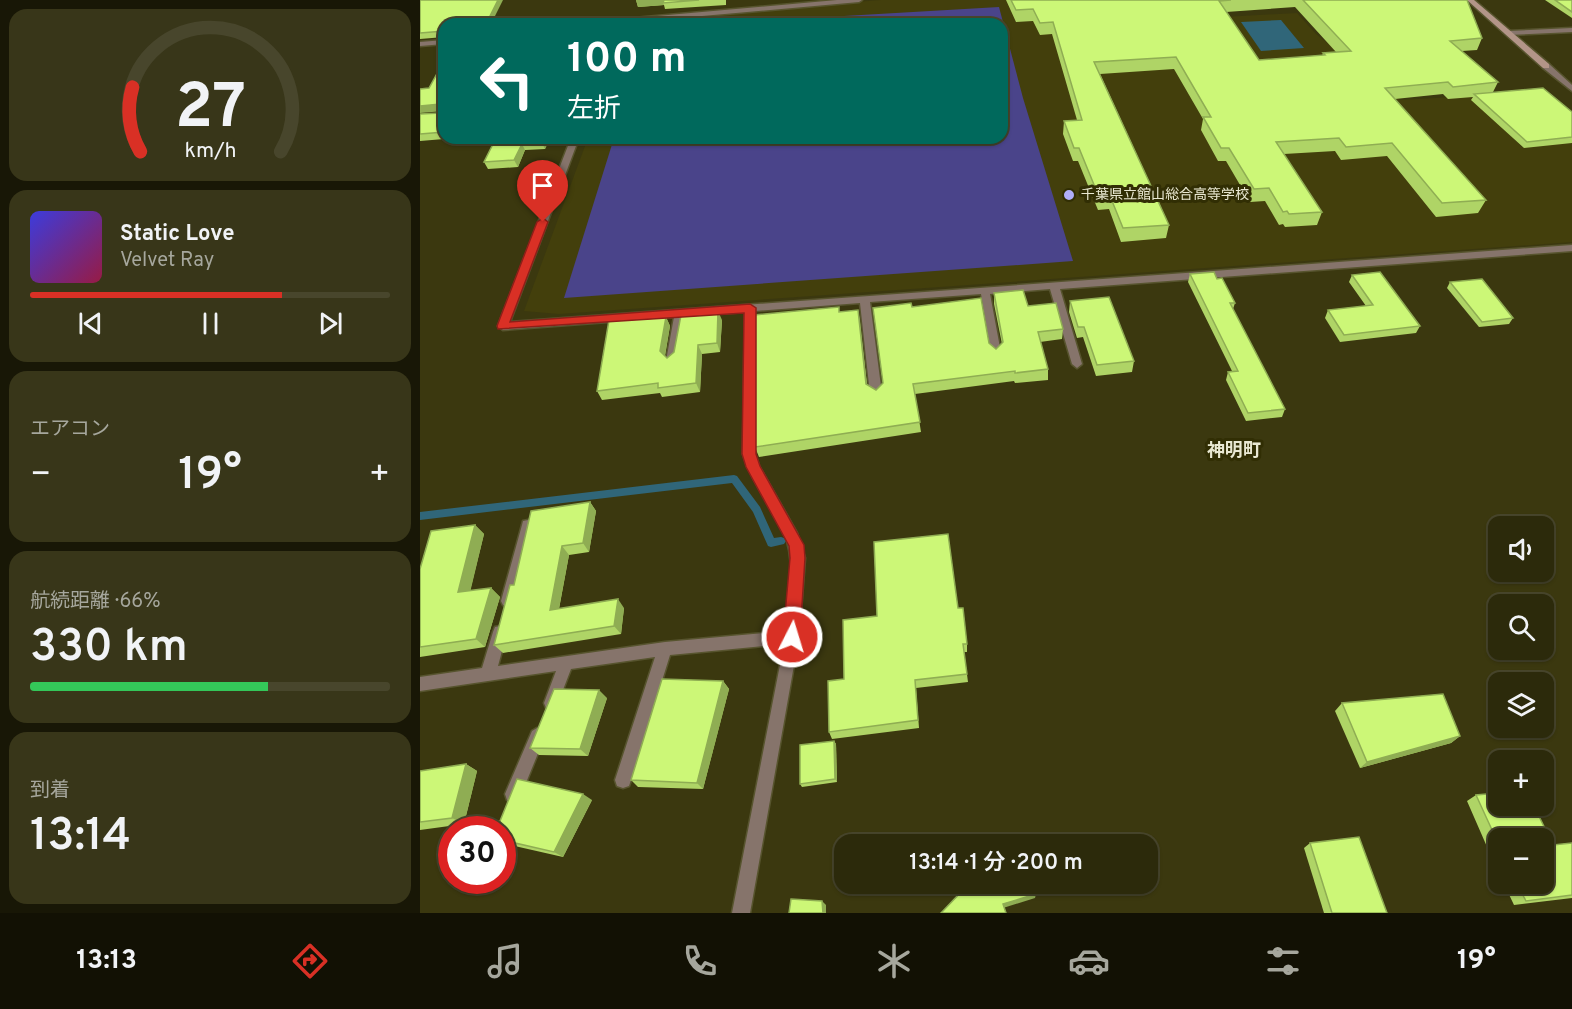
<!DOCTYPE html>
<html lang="ja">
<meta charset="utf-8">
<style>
body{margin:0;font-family:Overpass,"Noto Sans JP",sans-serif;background:#383619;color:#f1f3f6;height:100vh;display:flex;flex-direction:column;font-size:22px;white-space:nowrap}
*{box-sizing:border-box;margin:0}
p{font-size:20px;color:#a6a79d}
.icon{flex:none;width:33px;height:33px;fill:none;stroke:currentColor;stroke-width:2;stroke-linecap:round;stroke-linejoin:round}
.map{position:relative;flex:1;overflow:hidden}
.side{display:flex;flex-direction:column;gap:9px;padding:9px;background:#181706;width:420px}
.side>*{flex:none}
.banner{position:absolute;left:18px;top:18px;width:570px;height:126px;border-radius:18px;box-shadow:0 2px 4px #0004,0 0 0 2px #48462c;background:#00695c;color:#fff;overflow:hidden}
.buttons{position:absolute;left:1068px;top:516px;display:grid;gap:12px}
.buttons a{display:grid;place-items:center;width:66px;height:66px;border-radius:12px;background:#2c2a0b;box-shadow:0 2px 4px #0004,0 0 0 2px #48462c;font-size:30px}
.speed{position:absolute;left:18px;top:816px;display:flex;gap:12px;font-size:30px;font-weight:700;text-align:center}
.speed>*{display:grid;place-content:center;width:78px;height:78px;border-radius:50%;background:#2c2a0b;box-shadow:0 2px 4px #0004,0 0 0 2px #48462c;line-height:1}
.speed .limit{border:9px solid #d22;background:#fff;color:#111}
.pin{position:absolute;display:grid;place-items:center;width:51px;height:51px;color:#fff;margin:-62px -26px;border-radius:50% 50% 50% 0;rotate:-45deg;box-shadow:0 0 6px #0007}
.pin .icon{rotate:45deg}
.me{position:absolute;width:66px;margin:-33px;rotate:5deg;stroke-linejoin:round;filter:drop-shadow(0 0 4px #0008)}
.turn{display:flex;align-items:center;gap:21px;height:126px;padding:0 30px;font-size:27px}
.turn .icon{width:78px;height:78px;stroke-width:2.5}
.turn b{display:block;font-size:42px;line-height:51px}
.big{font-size:45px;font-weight:600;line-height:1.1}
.side .tile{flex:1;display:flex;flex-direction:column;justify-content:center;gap:9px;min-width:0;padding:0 21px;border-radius:18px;background:#383619}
.side .dial{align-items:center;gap:0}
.dial svg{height:156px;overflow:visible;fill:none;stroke:#48462c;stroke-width:7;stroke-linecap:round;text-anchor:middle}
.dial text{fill:#f1f3f6;stroke:none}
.song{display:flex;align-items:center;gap:18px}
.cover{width:72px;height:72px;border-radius:9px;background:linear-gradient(135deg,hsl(240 70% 55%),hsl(340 70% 35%))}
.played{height:6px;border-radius:3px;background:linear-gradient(90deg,#d93025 70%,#48462c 70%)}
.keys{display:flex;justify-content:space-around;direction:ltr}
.heat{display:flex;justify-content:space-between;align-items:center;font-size:33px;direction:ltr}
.charge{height:9px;border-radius:4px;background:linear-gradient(90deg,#34c759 66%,#48462c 0)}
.trip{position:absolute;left:414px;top:834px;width:324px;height:60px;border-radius:18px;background:#2c2a0b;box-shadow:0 2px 4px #0004,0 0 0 2px #48462c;font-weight:600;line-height:60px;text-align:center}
.menu{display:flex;height:96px;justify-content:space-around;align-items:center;background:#121104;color:#a6a79d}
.menu .icon{width:42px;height:42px}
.menu .current{color:#d93025}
.menu b{font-size:27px;color:#f1f3f6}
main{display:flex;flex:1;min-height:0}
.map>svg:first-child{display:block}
</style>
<main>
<section class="side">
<div class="tile dial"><svg viewBox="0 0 100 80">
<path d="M14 69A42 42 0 1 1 86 69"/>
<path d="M14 69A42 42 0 0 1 10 36" stroke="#d93025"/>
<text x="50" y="56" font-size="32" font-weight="700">27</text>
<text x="50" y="72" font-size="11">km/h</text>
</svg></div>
<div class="tile">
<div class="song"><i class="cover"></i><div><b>Static Love</b><p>Velvet Ray</p></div></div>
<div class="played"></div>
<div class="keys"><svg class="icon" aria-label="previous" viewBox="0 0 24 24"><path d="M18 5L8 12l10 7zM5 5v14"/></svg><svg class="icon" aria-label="pause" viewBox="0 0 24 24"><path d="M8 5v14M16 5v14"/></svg><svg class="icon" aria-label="next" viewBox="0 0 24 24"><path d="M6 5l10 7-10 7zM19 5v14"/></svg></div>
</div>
<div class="tile"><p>エアコン</p>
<div class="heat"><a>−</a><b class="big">19°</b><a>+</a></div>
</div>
<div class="tile"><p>航続距離 · 66%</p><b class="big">330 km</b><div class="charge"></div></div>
<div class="tile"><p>到着</p><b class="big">13:14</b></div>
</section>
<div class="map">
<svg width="1152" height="913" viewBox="0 0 1152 913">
<rect width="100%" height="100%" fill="#3b380f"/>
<path fill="#433f0c" d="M461,0H772L786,18L877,13L896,34L980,100L1051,96L1102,147L1152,143V242L139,314L104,311L168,138H582V24H211L221,19Z"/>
<path fill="#4a448a" d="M579,7L603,98L653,261L144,298L194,138H582V24H284Z"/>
<path fill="#306679" d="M861,20L884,48L841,51L821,22Z"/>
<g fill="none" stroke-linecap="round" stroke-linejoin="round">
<path fill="#306679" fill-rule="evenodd" d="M314,475L317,476L340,507L354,538L361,537L364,538L366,541L364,544L351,547L348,546L333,512L312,483L0,520V512Z"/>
<defs>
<g id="street">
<path d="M417,0H442L439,2L192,24H166L169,22Z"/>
<path d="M1152,28V32L1088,35L1085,33L1088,31Z"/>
<path d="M24,40V44L0,46V42Z"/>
<path d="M1123,64H1129L1152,85V91L1123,68Z"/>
<path d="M151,138H159L90,322L1152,245V251L640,289L662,364L657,368L652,364L630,289L570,294L581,353L576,357L571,353L561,294L450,302L462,394L456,398L450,394L440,303L335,311V454L339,466L377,533L385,558L379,637L330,913H312L364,644L250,655L211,780L209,786L203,788L197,786L195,780L235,657L151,669L136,708L131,710L126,708L124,703L136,671L0,691V677L62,668L73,632L75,627L80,626L85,627L87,632L78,666L245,642L365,631C368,600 377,563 364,533C352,506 332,483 323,454L325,312L264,316L256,361L251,365L246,361L254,317L83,330L78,326Z"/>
<path d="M108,520L113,521L114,525L95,601L93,605L88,607L83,605L81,601L102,525L103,521Z"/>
<path d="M117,728L122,731L125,736L99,800L93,802L87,800L85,794L112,731Z"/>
</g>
<path id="secondary" d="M1047,0H1054L1129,64V68H1123Z"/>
</defs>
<use href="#street" stroke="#57542e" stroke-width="3"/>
<use href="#secondary" stroke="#57542e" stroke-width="3"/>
<use href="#street" fill="#86746b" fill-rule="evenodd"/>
<use href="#secondary" fill="#b39588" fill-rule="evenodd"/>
</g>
<g fill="#afd466" fill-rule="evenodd">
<path d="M0,0L24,24V37L0,39Z"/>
<path d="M216,0H306V5L245,9L244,5L218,7Z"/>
<path d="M586,0H1047L1062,38L1057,50L1042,51L1078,82L1073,92L1152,112V143L1104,148L1051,100L1053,97L1028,99L1023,94L975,99L1066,200L1058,213L1016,217L967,156L921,160L915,151L864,154L902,212L897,225L865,227L863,224L859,225L845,201L830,202L806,161H798L781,130L783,119L754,69L680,74L749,225L746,238L701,242L689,209L678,210L658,161H653L643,134L644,121L657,120L632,34L620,35L613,21L596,22ZM875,7L916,52L903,53L902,56L839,60L806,12Z"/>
<path d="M1125,0H1152V18Z"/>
<path d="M24,61V138H36L0,141V114L21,113L22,111L9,88Z"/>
<path d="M76,138H130L125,149L105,150L98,167L68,169L64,162Z"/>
<path d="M770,274L797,279L815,303L813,309L865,409L862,417L826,421L806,380L808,372L812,371L768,282Z"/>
<path d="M932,275L1000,326L996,333L920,342L905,318L908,310L946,306L929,282Z"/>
<path d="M1030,282L1093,318L1089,324L1059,327L1027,288Z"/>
<path d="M574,293L608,306L643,329L642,339L620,342L628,369V380L595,383L594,381L495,394L501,432L339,457L335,447L420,312L438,310L447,384L456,390L463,383L492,307L569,343L576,349L582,344L574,304Z"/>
<path d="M650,301L714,361L712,372L676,376L663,337L657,338L649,312Z"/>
<path d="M226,315L228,319L246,317L250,326L245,356L247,358L302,320L300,352L282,354L280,392L242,397L240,393L182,400L177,391Z"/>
<path d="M170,502L176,511L169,552L149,555L139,609L204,608L201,634L83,653L74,645L94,585Z"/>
<path d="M55,525L64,534L50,591L71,588L80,597L65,647L0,657V569Z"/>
<path d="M538,608L547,644V652H544L548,682L496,688L499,728L412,739L409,732L424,679Z"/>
<path d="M303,681L309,689L283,789L218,787L211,780Z"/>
<path d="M187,698L168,756L119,755L110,748Z"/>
<path d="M922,703L1040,736L1031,743L940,768L915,711Z"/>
<path d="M414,741L416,744L417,782L382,787L380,784Z"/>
<path d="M46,764L57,771L44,824L0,830V771Z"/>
<path d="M1056,795L1133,845L1152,843V898L1094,905L1084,884H1124L1078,838V872L1047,801Z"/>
<path d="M172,800L143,857L82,843V830Z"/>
<path d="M890,843L967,913H904L884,848Z"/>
</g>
<g fill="#8fad53">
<path d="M78,0H83L71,24H66Z"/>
<path d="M216,0H245L243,3L244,5L218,7Z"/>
<path d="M20,104L24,111L0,113V106Z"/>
<path d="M124,138H130L125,149L122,143Z"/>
<path d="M102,144L105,150L98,167L94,160Z"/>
<path d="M438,310L440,320L448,394L446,384Z"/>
<path d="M298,311L302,320L300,352L297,343Z"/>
<path d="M246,317L250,326L244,361L240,351Z"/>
<path d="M278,345L282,354L280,392L276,383Z"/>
<path d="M170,502L176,511L169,552L163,543Z"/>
<path d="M55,525L64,534L48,601L38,592Z"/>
<path d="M142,546L149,555L137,619L130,610Z"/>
<path d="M71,588L80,597L65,647L56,639Z"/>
<path d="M198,599L204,608L201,634L194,626Z"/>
<path d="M303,681L309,689L283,789L277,783Z"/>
<path d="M179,690L187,698L168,756L160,749Z"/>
<path d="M1040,736L1031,743L940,768L947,762Z"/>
<path d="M414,741L416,744L417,782L415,779Z"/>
<path d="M46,764L57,771L44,824L32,818Z"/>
<path d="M163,794L172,800L143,857L134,852Z"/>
<path d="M616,894L615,898L583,908V904Z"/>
<path d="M402,901L406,905V913H403Z"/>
</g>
<g fill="#ccf777" stroke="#8fad53" stroke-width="1.5">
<path d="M0,0H78L66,24H24V31L0,33Z"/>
<path d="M244,0H279L243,3Z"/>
<path d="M591,0H811L799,1L839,60L905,55L903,53L931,51L883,0H1047L1062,38L1030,41L1078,82L1033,87L1028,82L965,88L1066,200L1022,203L972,143L926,147L919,138L856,142L902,212L869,214L867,211L863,212L849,188L834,189L809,148H801L783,117H791L756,57L674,62L749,225L703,228L690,196L679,197L659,148H654L644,121L662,120L633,22L620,23L613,9L596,10Z"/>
<path d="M1135,0H1152V12Z"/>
<path d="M24,61V132L0,134V114L21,113L23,110L20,104L0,106V89L9,88Z"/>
<path d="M1123,88L1152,112V137L1107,142L1054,94Z"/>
<path d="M76,138H124L122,143L102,144L94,160L64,162Z"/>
<path d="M794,272L797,279L802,278L815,303H810L865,409L828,413L808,372L818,371L770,274Z"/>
<path d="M960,272L1000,326L924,335L908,310L953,305L932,275Z"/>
<path d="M1062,279L1093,318L1062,322L1030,282Z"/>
<path d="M603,290L608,306L636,303L643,329L618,332L628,369L595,373V371L493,384L500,422L335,447L334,315L419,307V312L438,310L446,384L456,390L463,383L453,308L491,303L492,307L561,298L569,343L576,349L583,342L574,293Z"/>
<path d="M689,297L714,361L677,365L664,327H658L650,301Z"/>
<path d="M298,311L297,343L278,345L276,383L238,388V383L177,391L189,320L226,315V319L246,317L240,351L247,358L254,352L261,315Z"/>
<path d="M170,502L163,543L142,546L130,610L198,599L194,626L74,645L90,585H94L111,511Z"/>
<path d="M55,525L38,592L71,588L56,639L0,647V569L11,531Z"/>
<path d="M528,534L538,608H543L547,644H543L547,674L495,680L498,720L409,732L408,681L424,679L423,620L457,616L454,542Z"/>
<path d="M242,679L303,681L277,783L211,780Z"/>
<path d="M134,689L179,690L160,749L110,748Z"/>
<path d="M1023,694L1040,736L947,762L922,703Z"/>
<path d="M414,741L415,779L380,784V745Z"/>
<path d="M46,764L32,818L0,822V771Z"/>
<path d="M97,779L163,794L134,852L82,840V830H66L69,824L80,821Z"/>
<path d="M1078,793V806H1114L1133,845L1152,843V895L1106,901L1097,884H1124V838H1078V843L1056,795Z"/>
<path d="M939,837L967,913H912L890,843Z"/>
<path d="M558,884H613L616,894L583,904L586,913H521L544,889Z"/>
<path d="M371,899L402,901L403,913H369Z"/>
</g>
<path fill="#d93025" stroke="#8d1f18" stroke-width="1.5" d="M123,218L128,222L90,322L330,304L336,308V454L340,466L384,545L385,558L380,637L377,642L372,644L366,642L363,637L370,558L369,546L326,467L322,454L324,313L78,329L77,326L117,222Z"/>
<circle fill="#b0aefa" stroke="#312e04" stroke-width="2" cx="649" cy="195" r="6"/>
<g text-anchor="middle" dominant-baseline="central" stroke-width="6" stroke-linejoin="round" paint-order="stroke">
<g font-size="14" fill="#e9e8d2" stroke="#312e04" text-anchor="start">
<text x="661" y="195">千葉県立館山総合高等学校</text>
</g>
<g font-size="18" font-weight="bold" fill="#e9e8d2" stroke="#312e04">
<text x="814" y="451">神明町</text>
</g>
</g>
</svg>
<div class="buttons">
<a><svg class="icon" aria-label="sound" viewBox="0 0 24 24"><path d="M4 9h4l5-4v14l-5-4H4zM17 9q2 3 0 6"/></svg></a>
<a><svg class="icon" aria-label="search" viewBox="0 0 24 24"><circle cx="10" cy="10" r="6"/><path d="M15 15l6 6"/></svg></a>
<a><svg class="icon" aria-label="layers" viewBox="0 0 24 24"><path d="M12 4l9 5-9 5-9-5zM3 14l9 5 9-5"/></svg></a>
<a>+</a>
<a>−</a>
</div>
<div class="speed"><div class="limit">30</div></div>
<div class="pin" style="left:123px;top:222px;background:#d93025"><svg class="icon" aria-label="arrive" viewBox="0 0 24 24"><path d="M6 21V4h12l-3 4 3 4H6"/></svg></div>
<svg class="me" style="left:372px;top:637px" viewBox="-20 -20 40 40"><circle r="17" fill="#d93025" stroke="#fff" stroke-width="3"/><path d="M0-11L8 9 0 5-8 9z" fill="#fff"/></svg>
<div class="trip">13:14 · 1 分 · 200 m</div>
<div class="banner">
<div class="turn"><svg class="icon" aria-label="left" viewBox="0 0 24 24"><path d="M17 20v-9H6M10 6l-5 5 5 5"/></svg><div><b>100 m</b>左折</div></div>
</div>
</div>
</main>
<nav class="menu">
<b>13:13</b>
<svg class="icon current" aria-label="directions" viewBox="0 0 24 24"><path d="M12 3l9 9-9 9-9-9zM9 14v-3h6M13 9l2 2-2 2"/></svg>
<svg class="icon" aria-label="music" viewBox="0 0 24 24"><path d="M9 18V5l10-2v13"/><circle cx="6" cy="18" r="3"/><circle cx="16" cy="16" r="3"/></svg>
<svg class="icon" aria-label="phone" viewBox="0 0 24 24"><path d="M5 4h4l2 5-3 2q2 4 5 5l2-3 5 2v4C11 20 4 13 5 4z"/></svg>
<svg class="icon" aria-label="climate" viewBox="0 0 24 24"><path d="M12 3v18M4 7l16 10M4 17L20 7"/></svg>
<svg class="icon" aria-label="car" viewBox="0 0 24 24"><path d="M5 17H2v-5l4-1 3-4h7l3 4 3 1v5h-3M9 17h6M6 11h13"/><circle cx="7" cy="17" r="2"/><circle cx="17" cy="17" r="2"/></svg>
<svg class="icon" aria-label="filters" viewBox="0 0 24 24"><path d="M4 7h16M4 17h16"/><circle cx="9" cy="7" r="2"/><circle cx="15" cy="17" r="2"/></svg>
<b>19°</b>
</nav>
